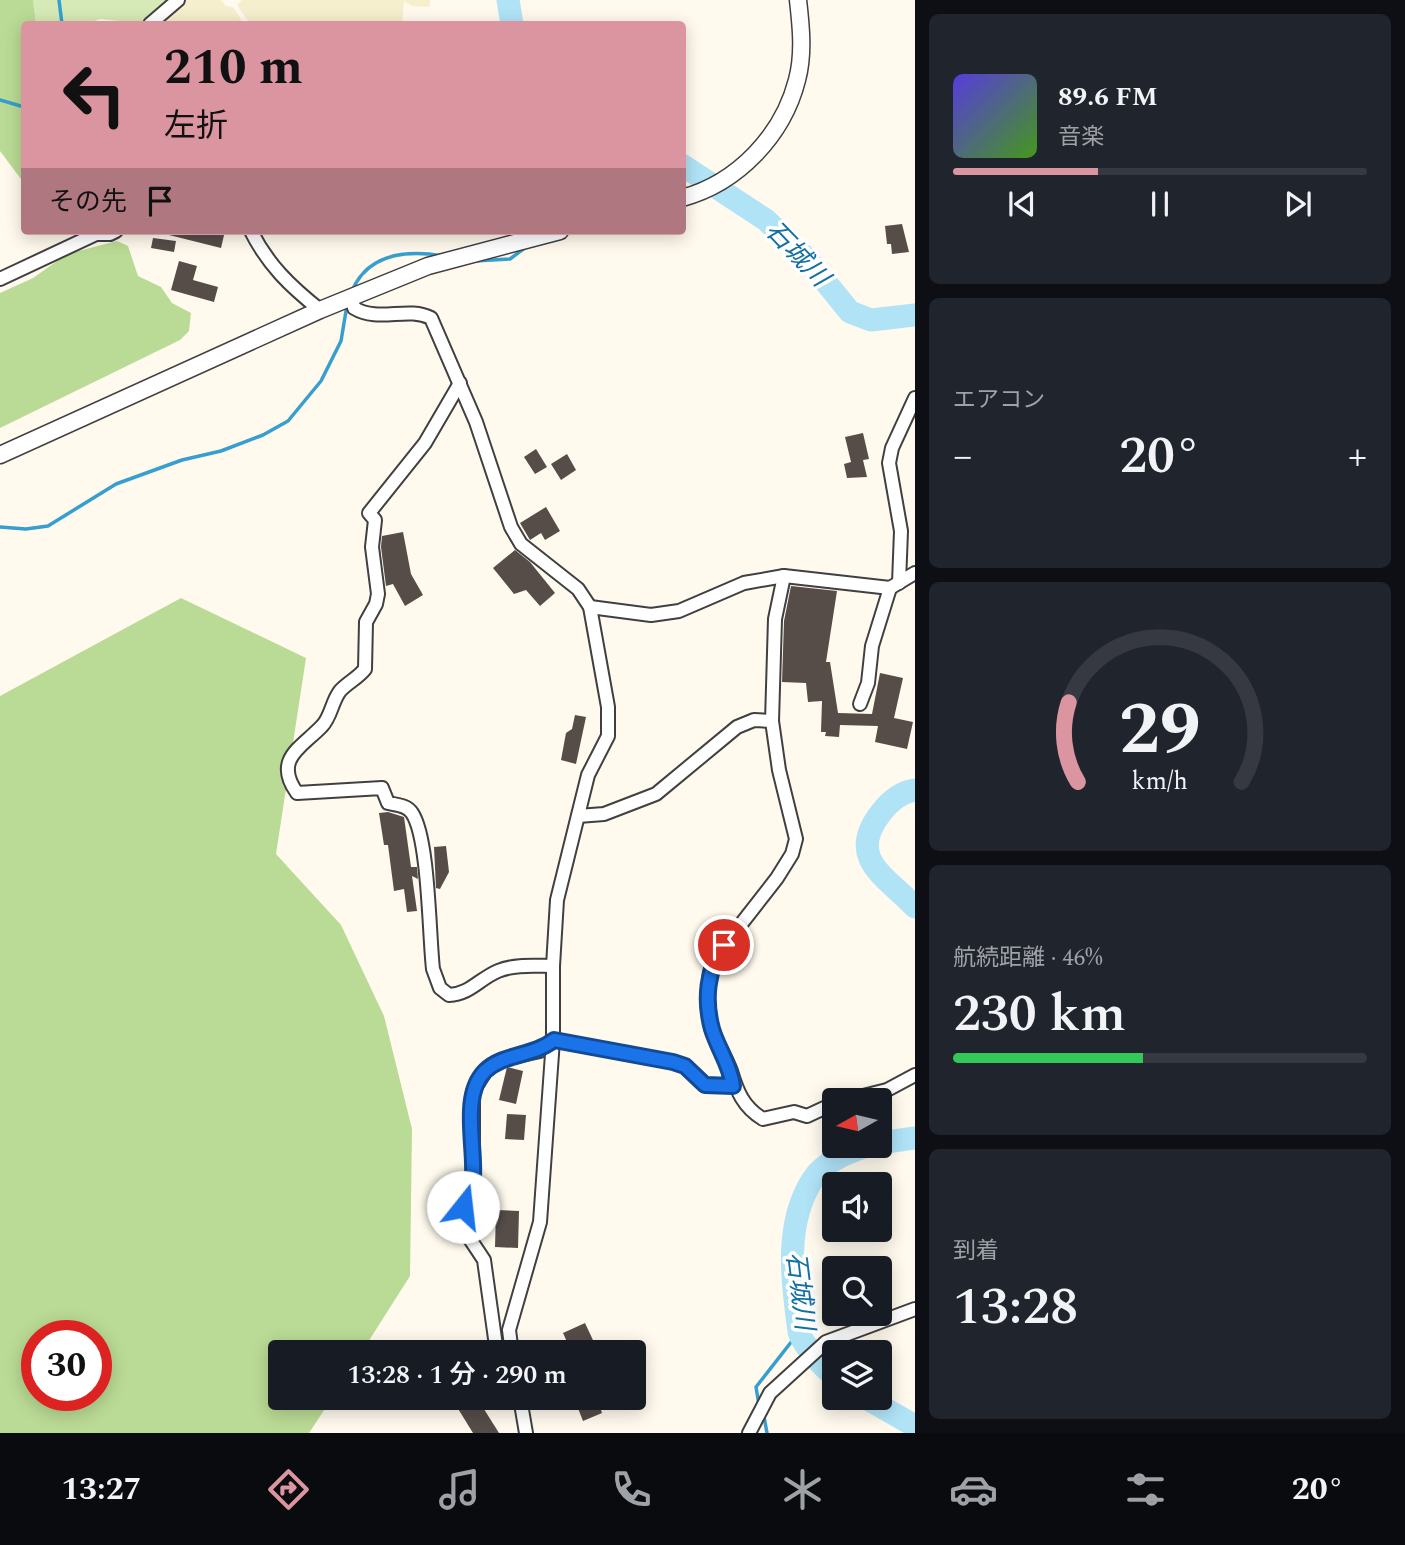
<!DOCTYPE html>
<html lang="ja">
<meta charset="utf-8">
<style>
body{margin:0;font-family:Spectral,"Noto Sans JP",serif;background:#20242c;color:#f1f3f6;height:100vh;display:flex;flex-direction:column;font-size:26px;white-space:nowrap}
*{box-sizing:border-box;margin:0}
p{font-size:23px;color:#9ea1a6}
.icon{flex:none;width:38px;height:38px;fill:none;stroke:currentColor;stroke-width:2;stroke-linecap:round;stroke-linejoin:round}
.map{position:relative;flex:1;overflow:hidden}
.side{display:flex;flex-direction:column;gap:14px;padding:14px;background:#0d0f14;width:490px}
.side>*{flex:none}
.banner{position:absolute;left:21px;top:21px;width:665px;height:214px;border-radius:7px;box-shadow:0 4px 18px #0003;background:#db95a0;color:#111;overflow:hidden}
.needle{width:46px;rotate:262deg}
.buttons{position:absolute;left:822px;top:1088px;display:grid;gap:14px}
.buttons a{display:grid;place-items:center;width:70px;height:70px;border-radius:7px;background:#171b24;box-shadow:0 4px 18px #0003;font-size:35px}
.speed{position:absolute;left:21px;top:1320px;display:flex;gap:14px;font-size:35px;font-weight:700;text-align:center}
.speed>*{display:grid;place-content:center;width:91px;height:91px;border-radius:50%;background:#171b24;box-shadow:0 4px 18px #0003;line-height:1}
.speed .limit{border:10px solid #d22;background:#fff;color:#111}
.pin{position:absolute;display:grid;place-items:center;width:60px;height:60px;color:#fff;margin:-30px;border:4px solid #fff;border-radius:50%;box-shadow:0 2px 7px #0007}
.me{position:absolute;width:77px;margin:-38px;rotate:16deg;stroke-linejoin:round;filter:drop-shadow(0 0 5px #0008)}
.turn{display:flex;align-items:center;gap:24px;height:147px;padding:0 28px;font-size:32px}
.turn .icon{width:91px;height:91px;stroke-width:2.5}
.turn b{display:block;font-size:49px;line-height:60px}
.then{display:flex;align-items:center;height:66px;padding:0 28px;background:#0003;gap:14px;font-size:26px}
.big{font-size:52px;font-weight:600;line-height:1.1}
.side .tile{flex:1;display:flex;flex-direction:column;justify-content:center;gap:10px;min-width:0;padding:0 24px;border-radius:10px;background:#20242c}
.side .dial{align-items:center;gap:0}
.dial svg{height:182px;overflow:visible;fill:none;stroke:#363941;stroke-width:7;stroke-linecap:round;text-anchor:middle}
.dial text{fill:#f1f3f6;stroke:none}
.song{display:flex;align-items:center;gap:21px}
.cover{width:84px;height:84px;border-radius:10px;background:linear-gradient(135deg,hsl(250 70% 55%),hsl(100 70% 35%))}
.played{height:7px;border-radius:4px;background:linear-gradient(90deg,#db95a0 35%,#363941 35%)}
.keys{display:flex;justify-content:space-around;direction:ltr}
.heat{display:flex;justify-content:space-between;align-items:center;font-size:38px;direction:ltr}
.charge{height:10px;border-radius:5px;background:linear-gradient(90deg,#34c759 46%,#363941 0)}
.trip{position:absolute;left:268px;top:1340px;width:378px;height:70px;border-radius:7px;background:#171b24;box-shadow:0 4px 18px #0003;font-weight:600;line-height:70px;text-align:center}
.tab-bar{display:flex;height:112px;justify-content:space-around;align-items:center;background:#090b0e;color:#9ea1a6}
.tab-bar .icon{width:49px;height:49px}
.tab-bar .on{color:#db95a0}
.tab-bar b{font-size:32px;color:#f1f3f6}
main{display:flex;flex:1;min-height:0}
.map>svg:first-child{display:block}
</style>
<main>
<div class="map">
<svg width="915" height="1433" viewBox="0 0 915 1433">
<rect width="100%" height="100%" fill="#fffaed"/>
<g fill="#f5efcd">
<path d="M178,0H221L226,6L233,7L244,24H150Z"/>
<path d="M242,0H430V7L412,6L404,1L402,24H250L237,5Z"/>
</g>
<path fill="#d5eab6" d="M33,0H178L150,24L100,19L87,24H36Z"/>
<g fill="#badb95" fill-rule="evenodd">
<path d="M0,0H33L36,24H24V183L0,151Z"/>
<path d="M117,241L128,246L138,276L161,287L172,303L191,313L189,331L180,340L0,428V293L33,278L67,254Z"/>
<path d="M181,598L306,658L276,854L341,925L384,1016L412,1129L410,1276L361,1353H280V1398H332L309,1433H0V696ZM37,1335H96V1395H37Z"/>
</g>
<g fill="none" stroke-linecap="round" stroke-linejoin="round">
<g stroke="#369fd0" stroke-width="3.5">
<path d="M59,0L62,24"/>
<path d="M0,100L24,107"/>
<path d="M475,261L510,259L526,247"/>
<path d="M352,291C368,253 407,250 443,256"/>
<path d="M0,527L26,529L48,526L116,484L182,460L221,451L263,435L288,421L321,381L341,341L347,305"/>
<path d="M759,1405L756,1387L799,1332"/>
<path d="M763,1411L767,1433"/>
</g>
<g stroke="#b1e3f7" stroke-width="23">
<path d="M508,0L512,24"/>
<path d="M682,165L766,220L806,258L850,312L871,320L915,315"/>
<path d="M915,790C900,792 889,802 880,814C846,859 887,877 915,907"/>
<path d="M880,1143L915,1138"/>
<path d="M835,1376C824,1369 801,1343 799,1331C792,1282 784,1223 813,1179C825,1161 847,1153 867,1146"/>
<path d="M866,1398L915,1426"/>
</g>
</g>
<g fill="#564d49">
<path d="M902,224L909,252L892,254L891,244H887L885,226Z"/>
<path d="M169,231H225L221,248L169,235Z"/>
<path d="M153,238L176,241L174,252L151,248Z"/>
<path d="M179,261L197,266L193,280L218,287L214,302L171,290Z"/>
<path d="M863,433L869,459L863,460L867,477L847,478L844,464L851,462L845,437Z"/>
<path d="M536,449L547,467L535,474L524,457Z"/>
<path d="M567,454L576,470L561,480L551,464Z"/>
<path d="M546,507L560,531L545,540L541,533L530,540L520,523Z"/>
<path d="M403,532L411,574L423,595L405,606L393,584L386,586L381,547L382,536Z"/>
<path d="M515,550L530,562L555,593L540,606L526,590L514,594L493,568Z"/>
<path d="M791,586L837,591L826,662H830L838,713L872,714L880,673L903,678L894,718L913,722L907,749L875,742L878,726L840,725L839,737L825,736L826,732H821L822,701L808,702L806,683L782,682L784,621Z"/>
<path d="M575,715L586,717L576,764L561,760L566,733L572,729Z"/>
<path d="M388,812L404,817L411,867H417L418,879L412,876L417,911L407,912L404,889L394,891L388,845H384L379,813Z"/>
<path d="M446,846L449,872L440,889L436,888L434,847Z"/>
<path d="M507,1067L523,1071L516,1104L499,1100Z"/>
<path d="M507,1114L526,1115L524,1140L505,1139Z"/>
<path d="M496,1210L519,1211L518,1248L495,1247Z"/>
<path d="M585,1323L599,1353H572L563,1333Z"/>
<path d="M471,1398H477L499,1433H473L457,1407Z"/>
<path d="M574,1398H597L602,1413L583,1421Z"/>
</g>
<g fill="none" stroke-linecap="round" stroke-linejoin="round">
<defs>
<g id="minor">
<path d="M150,24L178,0"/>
<path d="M251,231C268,265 290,286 320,310"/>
<path d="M0,279L96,234H110L116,231"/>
<path d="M352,298L354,308C379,323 407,306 431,318L476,422L511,527L521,544L578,589L590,607L608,707V736L588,775L557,900L553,966V1040L540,1222L509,1330L512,1353"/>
<path d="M460,383L425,443L369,513L375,520L372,547L378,594L376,604L366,622L365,669C358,678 347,683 340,691C332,701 331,717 322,726C301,748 273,759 297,793L382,788L388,803C397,805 407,805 412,813C429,838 429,935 433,969L440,988L449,995C470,994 479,979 498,971C515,964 534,966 553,966"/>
<path d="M784,576L775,619L772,721L779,770L796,839L792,854L777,878L713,960C707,981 706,1009 712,1031C717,1044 726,1057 731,1071C737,1091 743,1107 763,1119L794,1112L807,1116L835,1103"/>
<path d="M899,583L901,531L889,463L892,448L915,398"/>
<path d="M590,607L651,615L679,611L744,583L784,576L890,588L915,573"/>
<path d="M860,704L868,683L872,646L890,588"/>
<path d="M578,816L604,814L656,794L737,727L754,720L772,721"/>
<path d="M553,1040L673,1062L685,1066L705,1085H733"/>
<path d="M843,1101L887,1090L915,1075"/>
<path d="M497,1353L484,1260L466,1233L463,1207L473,1178V1091L487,1069L504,1059L540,1051L553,1040"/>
<path d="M520,1398L526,1433"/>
<path d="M749,1433L770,1393L826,1342L915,1309"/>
</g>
<g id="tertiary">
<path d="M682,198C738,183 783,135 797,80C804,54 801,26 798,0"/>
<path d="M0,455L320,310L428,266L560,231"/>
</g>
</defs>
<use href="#minor" stroke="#404040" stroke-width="16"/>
<use href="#tertiary" stroke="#404040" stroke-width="19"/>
<use href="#minor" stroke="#fff" stroke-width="12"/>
<use href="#tertiary" stroke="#fff" stroke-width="16"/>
</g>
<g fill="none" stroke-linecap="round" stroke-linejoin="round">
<defs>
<path id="route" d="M463,1207C466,1197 472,1186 473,1176C475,1144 461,1095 485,1071C504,1053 532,1057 554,1040L673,1062L685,1066L705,1085L733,1086C730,1064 718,1049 712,1029C704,1000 707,969 724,945"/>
</defs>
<use href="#route" stroke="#114b97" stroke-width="18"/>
<use href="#route" stroke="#1a73e8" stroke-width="12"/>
</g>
<g text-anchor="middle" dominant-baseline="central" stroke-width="7" stroke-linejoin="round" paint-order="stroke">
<g font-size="26" font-style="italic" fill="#146fa2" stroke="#fff">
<text transform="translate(797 254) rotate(46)">石城川</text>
<text transform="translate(800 1291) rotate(83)">石城川</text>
</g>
</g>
</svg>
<div class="buttons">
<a><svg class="needle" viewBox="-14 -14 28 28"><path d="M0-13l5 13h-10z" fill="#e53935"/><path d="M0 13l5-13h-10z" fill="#9ea1a6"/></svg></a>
<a><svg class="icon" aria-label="sound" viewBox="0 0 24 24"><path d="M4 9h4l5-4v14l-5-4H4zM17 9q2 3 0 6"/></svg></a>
<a><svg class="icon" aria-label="search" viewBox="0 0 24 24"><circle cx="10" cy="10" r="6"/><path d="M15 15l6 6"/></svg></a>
<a><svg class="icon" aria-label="layers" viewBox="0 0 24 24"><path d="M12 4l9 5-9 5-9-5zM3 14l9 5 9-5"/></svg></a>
</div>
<div class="speed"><div class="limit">30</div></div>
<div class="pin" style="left:724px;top:945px;background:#d93025"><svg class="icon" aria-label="arrive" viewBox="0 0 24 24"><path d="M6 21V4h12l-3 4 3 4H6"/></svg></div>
<svg class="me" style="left:463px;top:1207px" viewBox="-20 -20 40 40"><circle r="19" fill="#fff"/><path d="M0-13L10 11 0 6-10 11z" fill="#1a73e8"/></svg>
<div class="trip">13:28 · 1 分 · 290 m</div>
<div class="banner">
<div class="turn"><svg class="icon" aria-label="left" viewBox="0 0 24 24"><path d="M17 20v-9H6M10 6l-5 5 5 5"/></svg><div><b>210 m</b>左折</div></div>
<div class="then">その先<svg class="icon" aria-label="arrive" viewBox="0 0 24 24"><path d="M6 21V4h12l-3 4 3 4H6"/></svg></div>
</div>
</div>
<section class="side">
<div class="tile">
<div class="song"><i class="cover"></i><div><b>89.6 FM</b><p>音楽</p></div></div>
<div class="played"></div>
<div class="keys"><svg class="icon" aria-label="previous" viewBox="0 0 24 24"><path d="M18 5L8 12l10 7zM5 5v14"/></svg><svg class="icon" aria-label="pause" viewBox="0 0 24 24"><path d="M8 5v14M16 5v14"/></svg><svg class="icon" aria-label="next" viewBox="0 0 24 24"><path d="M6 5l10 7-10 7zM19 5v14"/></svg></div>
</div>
<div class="tile"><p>エアコン</p>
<div class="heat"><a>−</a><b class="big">20°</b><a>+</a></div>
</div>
<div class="tile dial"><svg viewBox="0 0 100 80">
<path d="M14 69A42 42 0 1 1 86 69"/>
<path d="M14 69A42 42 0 0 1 10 34" stroke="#db95a0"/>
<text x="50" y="56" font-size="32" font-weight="700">29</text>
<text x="50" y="72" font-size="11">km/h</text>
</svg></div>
<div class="tile"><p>航続距離 · 46%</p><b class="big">230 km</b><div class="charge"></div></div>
<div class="tile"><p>到着</p><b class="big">13:28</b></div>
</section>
</main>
<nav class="tab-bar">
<b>13:27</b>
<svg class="icon on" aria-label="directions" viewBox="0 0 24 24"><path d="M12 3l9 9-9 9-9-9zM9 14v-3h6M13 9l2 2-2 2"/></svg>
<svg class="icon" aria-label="music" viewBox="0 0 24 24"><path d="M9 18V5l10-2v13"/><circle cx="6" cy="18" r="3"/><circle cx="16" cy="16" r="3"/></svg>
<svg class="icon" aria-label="phone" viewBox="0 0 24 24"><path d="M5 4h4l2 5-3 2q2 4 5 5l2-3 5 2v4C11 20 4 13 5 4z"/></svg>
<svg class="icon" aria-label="climate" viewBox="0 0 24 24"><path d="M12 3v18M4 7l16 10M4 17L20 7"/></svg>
<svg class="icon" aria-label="car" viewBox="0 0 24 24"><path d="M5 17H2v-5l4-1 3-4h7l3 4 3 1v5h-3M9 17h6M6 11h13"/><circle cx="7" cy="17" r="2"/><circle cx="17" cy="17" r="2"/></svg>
<svg class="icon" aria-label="filters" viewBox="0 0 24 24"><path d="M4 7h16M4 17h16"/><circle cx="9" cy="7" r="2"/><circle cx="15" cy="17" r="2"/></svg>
<b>20°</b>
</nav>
